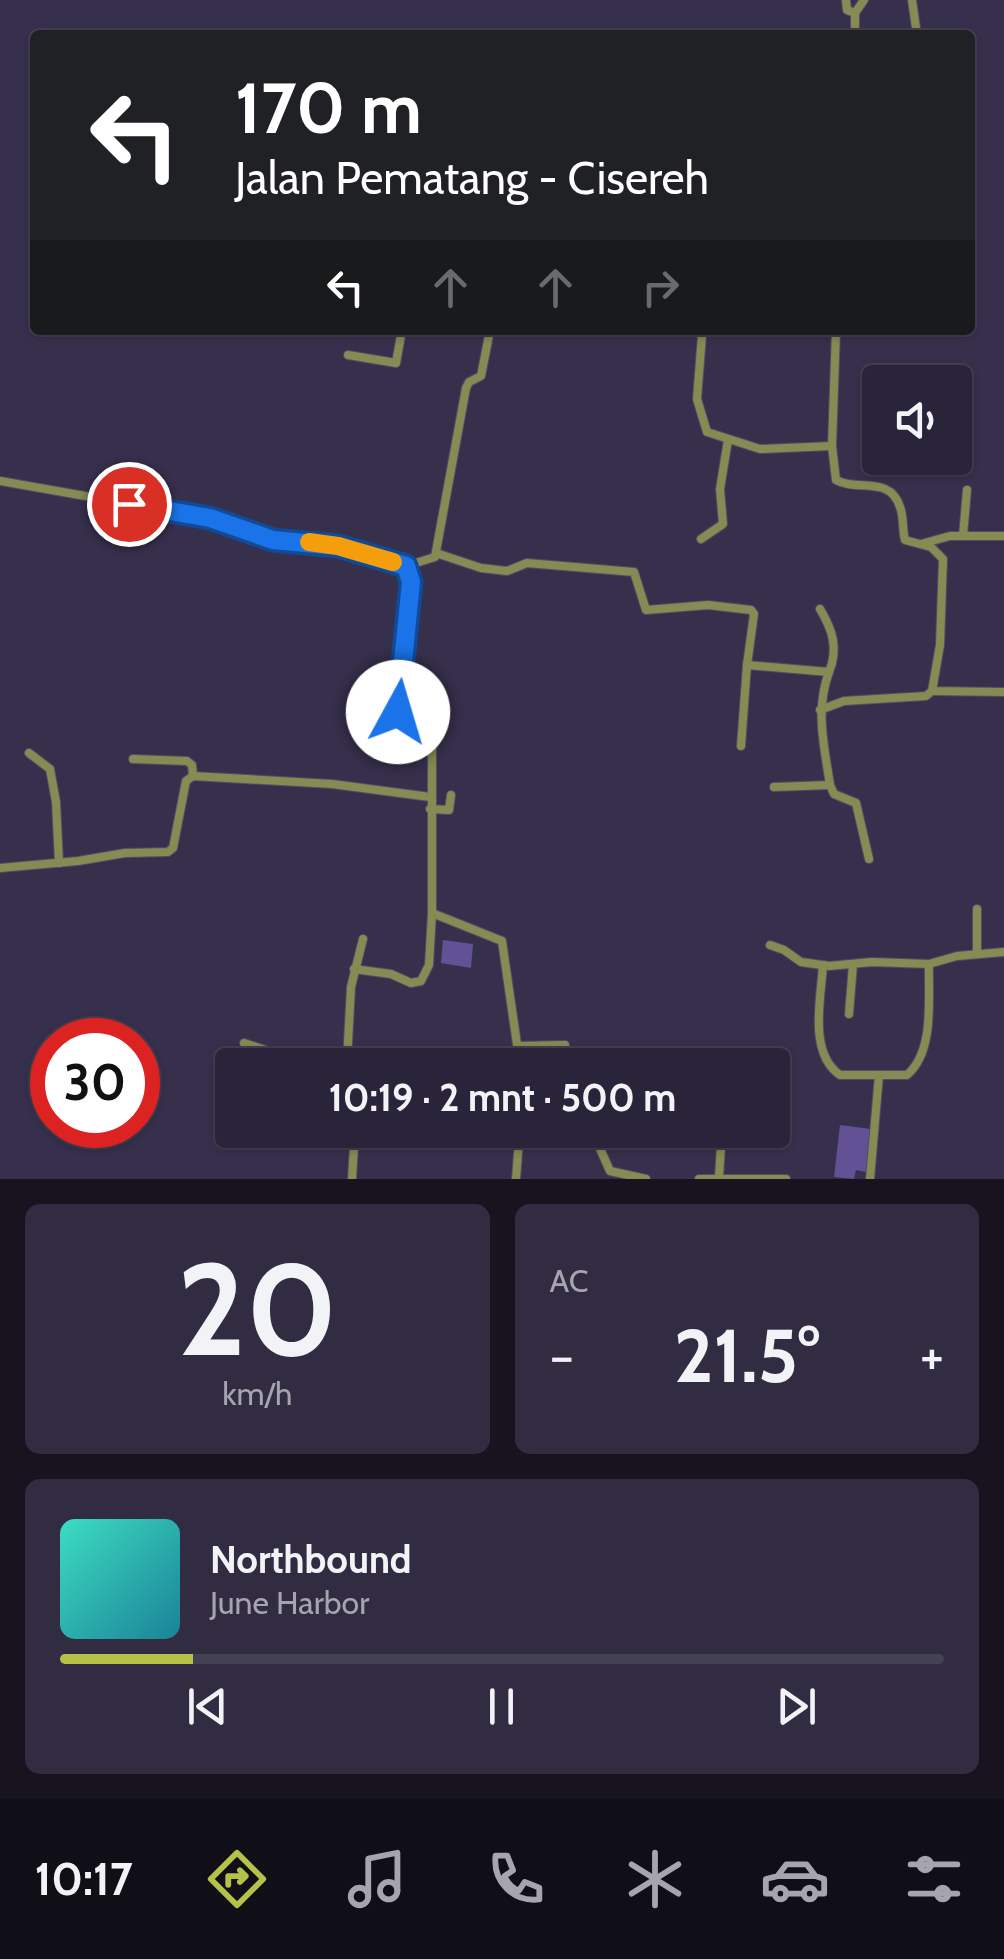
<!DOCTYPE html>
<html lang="id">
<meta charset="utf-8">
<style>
body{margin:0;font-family:Cabin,sans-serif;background:#312c42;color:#f1f3f6;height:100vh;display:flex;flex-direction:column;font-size:38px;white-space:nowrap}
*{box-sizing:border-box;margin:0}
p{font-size:32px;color:#a5a4af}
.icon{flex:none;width:55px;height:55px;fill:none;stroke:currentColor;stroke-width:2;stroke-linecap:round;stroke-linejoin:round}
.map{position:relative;height:1179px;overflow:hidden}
.drawer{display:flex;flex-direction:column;gap:25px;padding:25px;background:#171420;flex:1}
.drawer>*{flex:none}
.guide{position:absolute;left:30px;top:30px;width:945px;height:305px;border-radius:10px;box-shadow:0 2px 8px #0004,0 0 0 2px #454154;background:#202124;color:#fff;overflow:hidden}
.fabs{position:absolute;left:862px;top:365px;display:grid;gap:20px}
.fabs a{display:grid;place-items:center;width:110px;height:110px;border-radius:10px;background:#29243a;box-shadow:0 2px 8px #0004,0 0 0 2px #454154;font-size:50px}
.speed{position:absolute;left:30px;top:1018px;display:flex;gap:20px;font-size:50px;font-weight:700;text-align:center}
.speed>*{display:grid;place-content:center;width:130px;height:130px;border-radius:50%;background:#29243a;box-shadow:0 2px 8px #0004,0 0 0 2px #454154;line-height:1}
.speed .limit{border:15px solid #d22;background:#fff;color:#111}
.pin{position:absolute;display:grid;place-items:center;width:85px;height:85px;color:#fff;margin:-42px;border:5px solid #fff;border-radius:50%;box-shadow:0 2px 10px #0007}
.me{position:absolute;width:110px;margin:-55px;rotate:6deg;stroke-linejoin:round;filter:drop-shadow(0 0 8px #0008)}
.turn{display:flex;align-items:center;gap:35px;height:210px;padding:0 40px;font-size:45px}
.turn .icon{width:130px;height:130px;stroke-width:2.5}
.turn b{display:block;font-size:70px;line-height:85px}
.lanes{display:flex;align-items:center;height:95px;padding:0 40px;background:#0003;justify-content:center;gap:50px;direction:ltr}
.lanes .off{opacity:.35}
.big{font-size:75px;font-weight:800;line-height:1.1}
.drawer .widget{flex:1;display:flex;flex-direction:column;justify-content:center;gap:15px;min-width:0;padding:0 35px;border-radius:15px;background:#312c42}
.drawer .dial{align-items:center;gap:0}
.dial b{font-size:130px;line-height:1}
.song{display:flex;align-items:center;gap:30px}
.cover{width:120px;height:120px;border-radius:15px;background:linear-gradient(135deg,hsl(170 70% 55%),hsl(190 70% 35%))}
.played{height:10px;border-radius:5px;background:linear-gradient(90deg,#b6c148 15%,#454154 15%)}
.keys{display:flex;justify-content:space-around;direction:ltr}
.heat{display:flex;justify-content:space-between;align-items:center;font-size:55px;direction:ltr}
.drawer .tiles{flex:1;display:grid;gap:25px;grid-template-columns:1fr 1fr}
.widget:last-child{grid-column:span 2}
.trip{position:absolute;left:215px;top:1048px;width:575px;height:100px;border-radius:10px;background:#29243a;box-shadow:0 2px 8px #0004,0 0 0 2px #454154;font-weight:800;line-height:100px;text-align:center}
.tabs{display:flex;height:160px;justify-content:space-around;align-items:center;background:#100e17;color:#a5a4af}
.tabs .icon{width:70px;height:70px}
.tabs .active{color:#b6c148}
.tabs b{font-size:45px;color:#f1f3f6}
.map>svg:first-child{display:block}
</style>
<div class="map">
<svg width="1004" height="1179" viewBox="0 0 1004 1179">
<rect width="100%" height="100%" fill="#37304d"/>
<g fill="#635195">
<path d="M443,940L473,944L471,968L441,963Z"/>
<path d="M840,1125L871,1129L866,1172L856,1170L854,1179L834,1177Z"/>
</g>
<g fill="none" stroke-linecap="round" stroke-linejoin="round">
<defs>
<g id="minor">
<path d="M846,0L847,10L855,13"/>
<path d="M912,0L917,35"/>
<path d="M855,35V13L864,0"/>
<path d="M694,330L702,335L697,399L707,432L760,449L832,446"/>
<path d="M836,330L832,446L836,480C857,492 890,475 900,507C904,517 902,529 905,540L931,547L943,559L940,645L932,691L1004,692"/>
<path d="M348,355L396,363L402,330"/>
<path d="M0,481L210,518L273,540L327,544L406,566L435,557L466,388L469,382L481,376L490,330"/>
<path d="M963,536L967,490"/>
<path d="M701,539L723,524L720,489L728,440"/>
<path d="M921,544L950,536H1004"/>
<path d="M436,553L481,568L507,571L527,563L634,572L646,610L708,605L751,610L754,614L747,665L829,672C815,710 824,745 830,785L834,794L856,803L869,859"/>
<path d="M406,566L411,582L399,716C408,728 424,725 432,739V913L502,941L520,1065"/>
<path d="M820,609C832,629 839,648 829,672"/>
<path d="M820,710L844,701L926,696L932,691"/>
<path d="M741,746L747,665"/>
<path d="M29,753L50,769L56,802L59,863"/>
<path d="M133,759L187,761L192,765L193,776"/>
<path d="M774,787L830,785"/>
<path d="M430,809L449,810L451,795"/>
<path d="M0,868L78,861L125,853L168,852L173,848L186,781L193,776L332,784L430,797"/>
<path d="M977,909V954"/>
<path d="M770,945L784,950L801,962L829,966L872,962L929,964L957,956L1004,952"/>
<path d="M823,965C821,998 808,1053 840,1075H879"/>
<path d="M354,969L391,974L411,983L421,981L429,965L432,913"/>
<path d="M849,1014L853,964"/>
<path d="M244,1043L302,1062L342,1057L348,1063"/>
<path d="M518,1046L565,1045"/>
<path d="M347,1061L351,987L363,939"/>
<path d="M455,1130L593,1133L610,1171L646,1179"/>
<path d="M719,1177L722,1130"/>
<path d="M352,1179L355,1130"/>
<path d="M516,1179L519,1140L526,1131"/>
<path d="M699,1179H786"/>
<path d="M870,1179L879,1075H907C935,1051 928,999 929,964"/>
</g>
</defs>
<use href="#minor" stroke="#524c67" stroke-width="10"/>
<use href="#minor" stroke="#858b52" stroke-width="8"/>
</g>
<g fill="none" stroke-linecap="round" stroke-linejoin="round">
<defs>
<path id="route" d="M129,504L210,518L273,540L338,546L406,566L411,582L398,712"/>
</defs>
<use href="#route" stroke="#114b97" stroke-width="25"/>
<use href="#route" stroke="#1a73e8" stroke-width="18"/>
<path stroke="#f59e0b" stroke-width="18" d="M309,542L338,546L393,562"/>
</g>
</svg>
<div class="fabs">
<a><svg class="icon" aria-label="sound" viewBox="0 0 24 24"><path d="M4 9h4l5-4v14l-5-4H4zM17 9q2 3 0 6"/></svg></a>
</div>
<div class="speed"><div class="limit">30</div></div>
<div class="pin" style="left:129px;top:504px;background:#d93025"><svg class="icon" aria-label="arrive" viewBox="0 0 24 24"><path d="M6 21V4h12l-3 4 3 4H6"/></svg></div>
<svg class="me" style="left:398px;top:712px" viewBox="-20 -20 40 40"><circle r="19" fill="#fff"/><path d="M0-13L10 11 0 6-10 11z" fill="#1a73e8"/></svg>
<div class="trip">10:19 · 2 mnt · 500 m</div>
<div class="guide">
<div class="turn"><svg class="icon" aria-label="left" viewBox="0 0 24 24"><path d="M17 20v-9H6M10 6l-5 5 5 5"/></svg><div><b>170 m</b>Jalan Pematang - Cisereh</div></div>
<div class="lanes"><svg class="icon" aria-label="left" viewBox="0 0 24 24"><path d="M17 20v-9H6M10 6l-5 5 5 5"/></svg><svg class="icon off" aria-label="ahead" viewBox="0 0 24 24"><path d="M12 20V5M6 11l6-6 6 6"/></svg><svg class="icon off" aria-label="ahead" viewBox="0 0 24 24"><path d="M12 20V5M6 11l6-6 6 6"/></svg><svg class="icon off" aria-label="right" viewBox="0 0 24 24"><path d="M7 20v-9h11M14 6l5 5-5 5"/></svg></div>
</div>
</div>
<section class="drawer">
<div class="tiles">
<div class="widget dial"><b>20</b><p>km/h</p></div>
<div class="widget"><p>AC</p>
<div class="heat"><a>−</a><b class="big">21.5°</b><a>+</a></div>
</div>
<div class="widget">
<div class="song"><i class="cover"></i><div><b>Northbound</b><p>June Harbor</p></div></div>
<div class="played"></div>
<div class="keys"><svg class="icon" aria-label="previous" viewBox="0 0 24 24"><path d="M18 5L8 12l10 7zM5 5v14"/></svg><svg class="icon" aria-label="pause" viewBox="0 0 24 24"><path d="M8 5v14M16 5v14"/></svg><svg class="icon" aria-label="next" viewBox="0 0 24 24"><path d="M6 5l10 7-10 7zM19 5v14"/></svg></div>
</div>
</div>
</section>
<nav class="tabs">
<b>10:17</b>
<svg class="icon active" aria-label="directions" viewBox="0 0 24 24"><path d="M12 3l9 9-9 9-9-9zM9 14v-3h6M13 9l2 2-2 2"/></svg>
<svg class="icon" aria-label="music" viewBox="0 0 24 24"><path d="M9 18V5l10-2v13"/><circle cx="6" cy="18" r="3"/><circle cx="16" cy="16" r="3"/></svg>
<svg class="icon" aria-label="phone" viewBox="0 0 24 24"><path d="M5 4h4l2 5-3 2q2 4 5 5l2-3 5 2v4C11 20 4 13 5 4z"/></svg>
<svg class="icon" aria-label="climate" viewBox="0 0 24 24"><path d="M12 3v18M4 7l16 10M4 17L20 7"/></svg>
<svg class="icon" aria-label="car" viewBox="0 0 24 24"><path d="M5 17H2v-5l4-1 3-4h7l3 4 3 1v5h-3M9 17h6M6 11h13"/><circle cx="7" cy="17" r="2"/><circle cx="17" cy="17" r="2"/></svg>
<svg class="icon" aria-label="filters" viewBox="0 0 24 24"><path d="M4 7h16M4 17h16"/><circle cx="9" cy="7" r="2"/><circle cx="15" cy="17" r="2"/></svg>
</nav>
